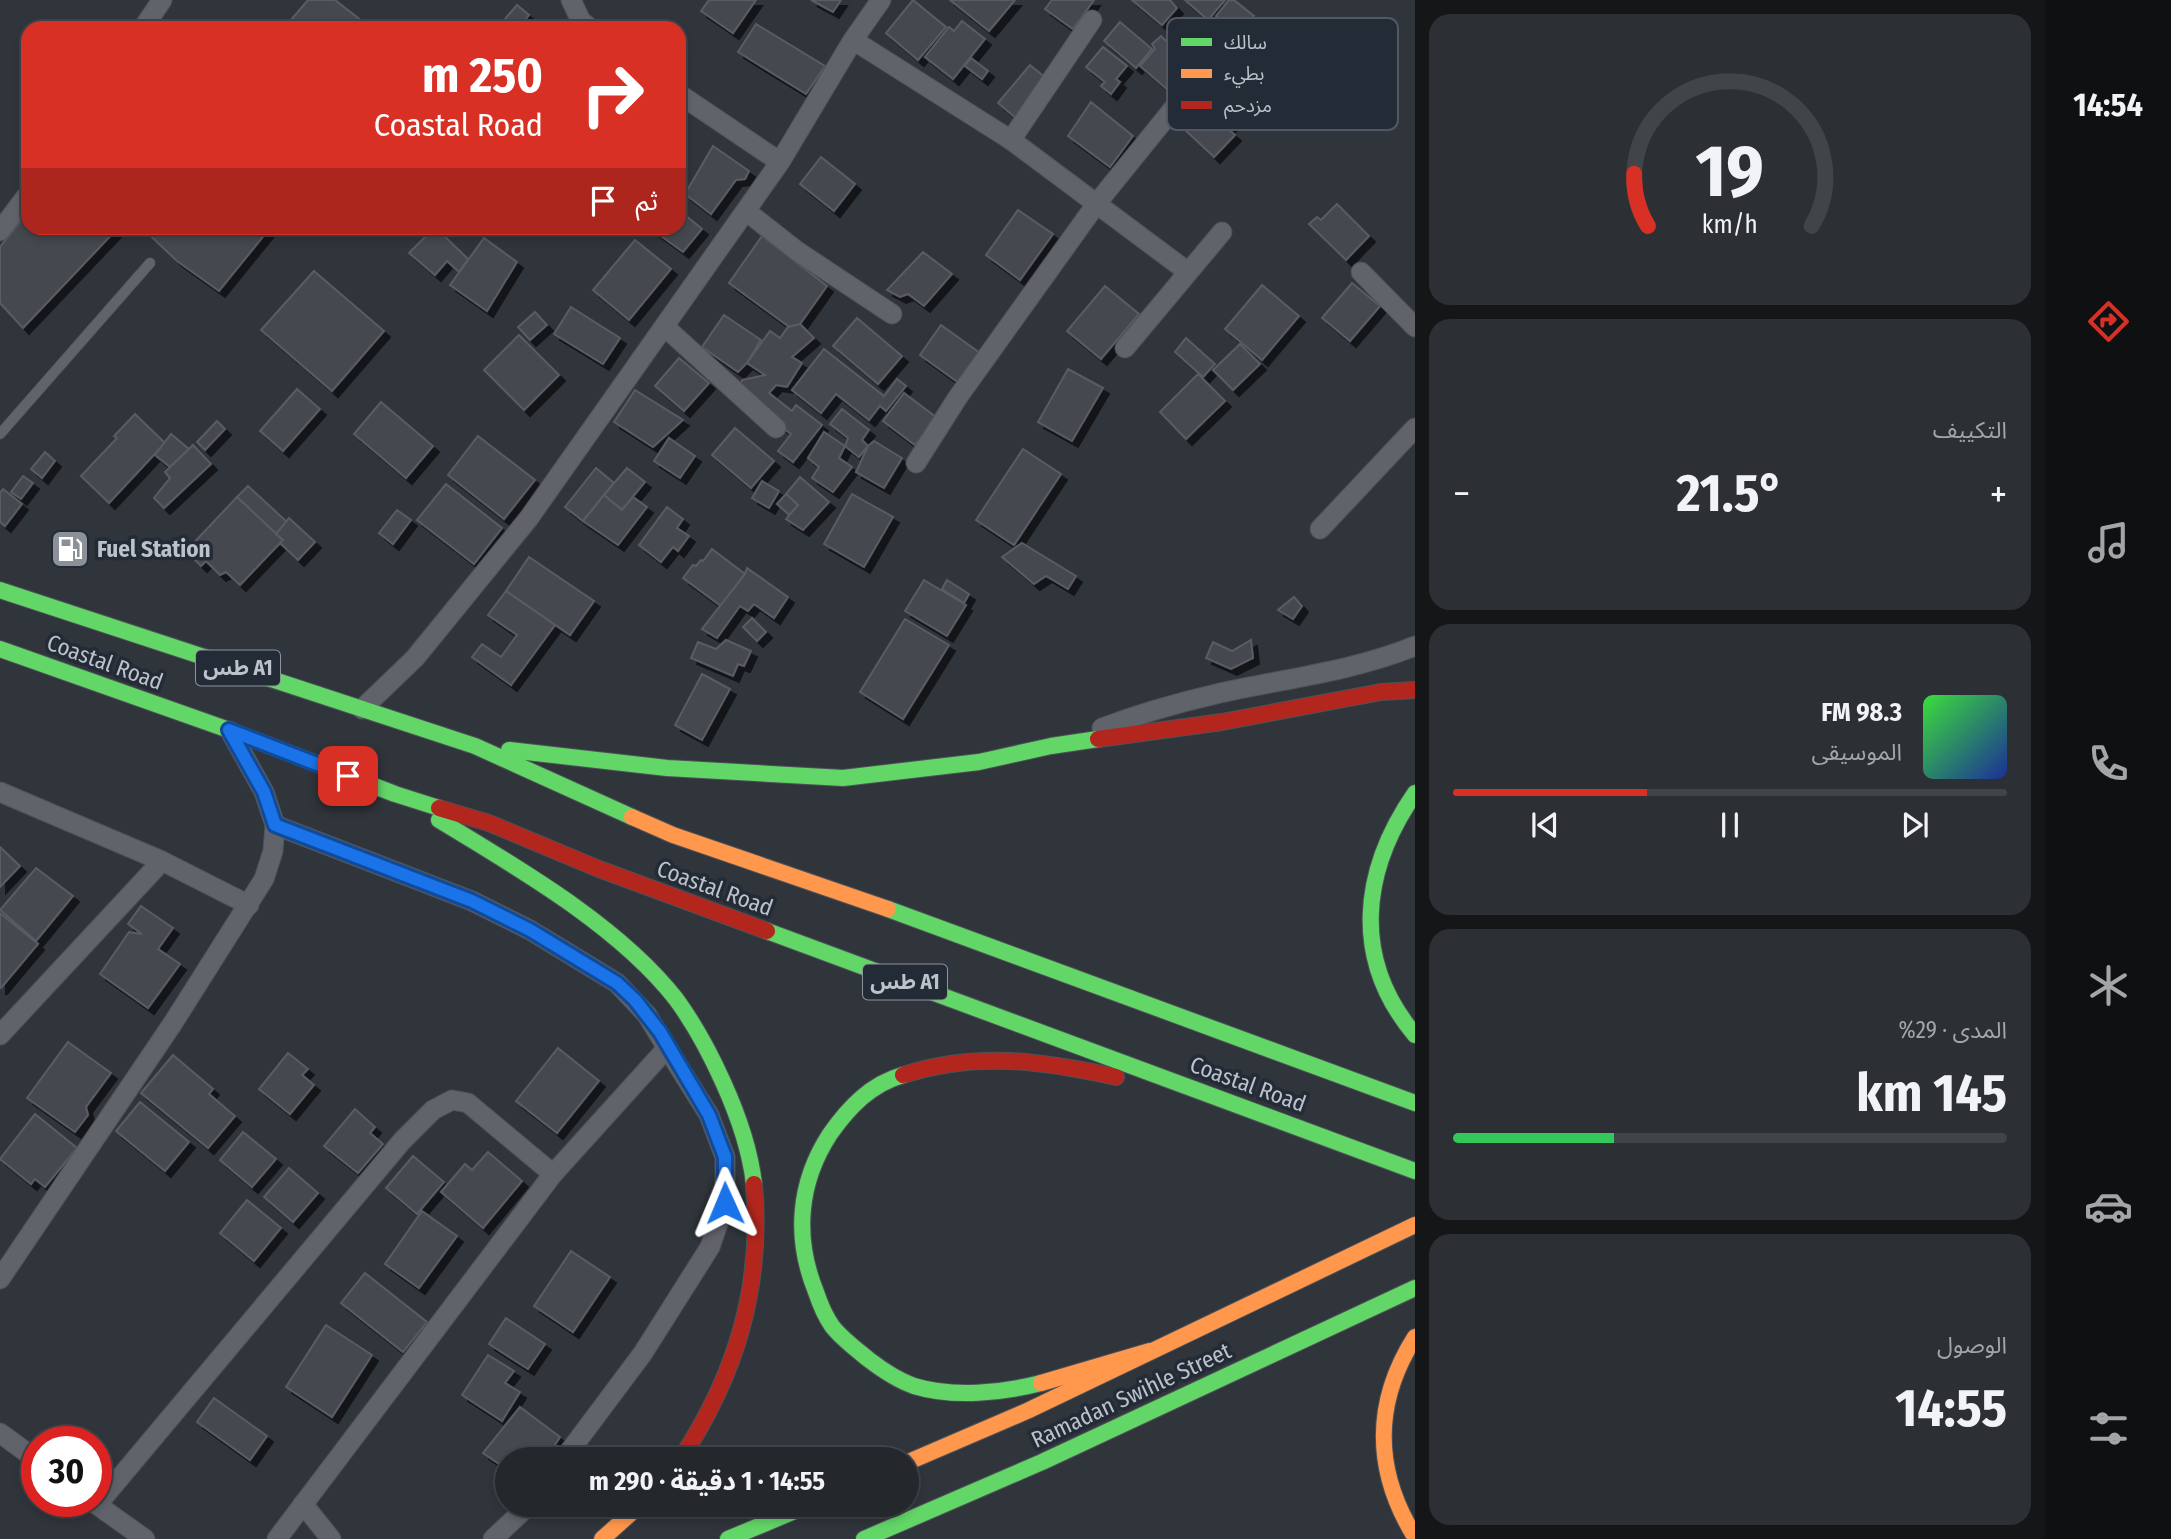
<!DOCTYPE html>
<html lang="ar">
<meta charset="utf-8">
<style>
body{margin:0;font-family:"Fira Sans Condensed","Noto Sans Arabic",sans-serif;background:#2c3034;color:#f1f3f6;direction:rtl;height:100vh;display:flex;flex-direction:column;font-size:26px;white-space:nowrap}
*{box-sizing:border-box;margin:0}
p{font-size:23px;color:#a3a6a9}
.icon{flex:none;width:38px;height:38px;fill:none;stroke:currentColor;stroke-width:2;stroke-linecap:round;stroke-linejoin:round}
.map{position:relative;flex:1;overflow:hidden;direction:ltr}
.sheet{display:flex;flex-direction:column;gap:14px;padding:14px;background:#141618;width:630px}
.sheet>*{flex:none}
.banner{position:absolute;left:21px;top:21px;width:665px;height:214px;border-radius:21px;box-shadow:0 4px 10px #0003,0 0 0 2px #414448;direction:rtl;background:#d93025;color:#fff;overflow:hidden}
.speed{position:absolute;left:21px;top:1426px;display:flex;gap:14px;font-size:35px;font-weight:700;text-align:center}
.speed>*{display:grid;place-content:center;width:91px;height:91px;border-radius:50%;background:#24282c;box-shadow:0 4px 10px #0003,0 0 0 2px #414448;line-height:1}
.speed .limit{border:10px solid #d22;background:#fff;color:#111}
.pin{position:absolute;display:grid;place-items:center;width:60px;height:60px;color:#fff;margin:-30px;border-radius:14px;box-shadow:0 4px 10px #0006}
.me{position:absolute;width:77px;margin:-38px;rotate:359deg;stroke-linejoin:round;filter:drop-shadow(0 0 5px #0008)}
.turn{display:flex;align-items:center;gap:24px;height:147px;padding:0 28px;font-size:32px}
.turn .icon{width:91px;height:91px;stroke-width:2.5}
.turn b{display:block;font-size:49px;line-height:60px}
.then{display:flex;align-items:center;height:66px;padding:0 28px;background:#0003;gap:14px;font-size:26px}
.big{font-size:52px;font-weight:700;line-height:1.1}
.sheet .tile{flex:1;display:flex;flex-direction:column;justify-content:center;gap:10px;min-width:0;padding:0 24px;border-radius:21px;background:#2c3034}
.sheet .dial{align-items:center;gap:0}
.dial svg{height:182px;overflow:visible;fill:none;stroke:#414448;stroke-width:7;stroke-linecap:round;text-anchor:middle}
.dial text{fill:#f1f3f6;stroke:none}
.song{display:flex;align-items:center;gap:21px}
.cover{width:84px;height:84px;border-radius:10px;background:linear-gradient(135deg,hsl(120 70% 55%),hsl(230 70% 35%))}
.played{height:7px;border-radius:4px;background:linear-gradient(90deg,#d93025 35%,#414448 35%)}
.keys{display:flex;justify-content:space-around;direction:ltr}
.heat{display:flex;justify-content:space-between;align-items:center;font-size:38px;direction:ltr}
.charge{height:10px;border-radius:5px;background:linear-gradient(90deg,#34c759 29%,#414448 0)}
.trip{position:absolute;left:495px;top:1447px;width:424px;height:70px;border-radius:35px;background:#24282c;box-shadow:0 4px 10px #0003,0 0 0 2px #414448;font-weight:700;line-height:70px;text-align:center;direction:rtl}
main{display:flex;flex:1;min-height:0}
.tab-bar{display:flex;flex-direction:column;width:126px;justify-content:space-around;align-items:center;background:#0e1012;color:#a3a6a9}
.tab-bar .icon{width:49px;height:49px}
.tab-bar .active{color:#d93025}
.tab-bar b{font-size:32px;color:#f1f3f6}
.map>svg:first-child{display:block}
</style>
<main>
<nav class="tab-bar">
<b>14:54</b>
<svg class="icon active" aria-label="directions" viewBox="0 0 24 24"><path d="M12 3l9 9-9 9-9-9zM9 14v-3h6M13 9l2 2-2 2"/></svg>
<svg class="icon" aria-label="music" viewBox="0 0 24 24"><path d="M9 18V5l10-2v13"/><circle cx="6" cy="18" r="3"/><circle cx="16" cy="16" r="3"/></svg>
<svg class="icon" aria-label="phone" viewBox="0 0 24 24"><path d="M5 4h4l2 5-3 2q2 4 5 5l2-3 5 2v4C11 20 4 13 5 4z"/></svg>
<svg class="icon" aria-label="climate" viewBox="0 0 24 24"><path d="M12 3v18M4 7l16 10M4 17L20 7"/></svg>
<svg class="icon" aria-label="car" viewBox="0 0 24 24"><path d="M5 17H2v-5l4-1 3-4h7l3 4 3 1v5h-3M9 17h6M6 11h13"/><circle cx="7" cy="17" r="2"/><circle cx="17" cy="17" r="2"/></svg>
<svg class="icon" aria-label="filters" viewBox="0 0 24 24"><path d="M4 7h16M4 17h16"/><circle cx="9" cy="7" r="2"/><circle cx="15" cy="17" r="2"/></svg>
</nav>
<section class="sheet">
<div class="tile dial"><svg viewBox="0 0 100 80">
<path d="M14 69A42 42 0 1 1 86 69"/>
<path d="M14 69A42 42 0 0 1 8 46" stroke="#d93025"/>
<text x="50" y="56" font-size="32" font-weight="700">19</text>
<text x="50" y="72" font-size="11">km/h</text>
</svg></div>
<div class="tile"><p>التكييف</p>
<div class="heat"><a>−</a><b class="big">21.5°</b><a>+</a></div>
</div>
<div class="tile">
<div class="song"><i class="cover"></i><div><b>98.3 FM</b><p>الموسيقى</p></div></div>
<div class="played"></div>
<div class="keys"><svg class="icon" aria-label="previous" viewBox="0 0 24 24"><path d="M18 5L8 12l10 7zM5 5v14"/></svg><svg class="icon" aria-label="pause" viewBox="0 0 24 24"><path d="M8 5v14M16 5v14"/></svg><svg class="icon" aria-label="next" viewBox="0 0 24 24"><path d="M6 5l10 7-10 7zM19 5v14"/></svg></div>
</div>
<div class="tile"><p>المدى · 29%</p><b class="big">145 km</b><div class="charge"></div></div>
<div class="tile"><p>الوصول</p><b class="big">14:55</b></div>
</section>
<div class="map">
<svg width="1415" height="1539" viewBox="0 0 1415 1539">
<defs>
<filter id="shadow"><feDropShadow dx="6" dy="6" stdDeviation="0" flood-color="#0009"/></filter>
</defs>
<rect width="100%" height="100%" fill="#30353b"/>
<g fill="#454950" stroke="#585c63" stroke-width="2" filter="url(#shadow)">
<path d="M308,0H335L371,28H284Z"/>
<path d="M709,0H756L733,33L701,11Z"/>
<path d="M811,0H841L833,12Z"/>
<path d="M913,0L946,27L918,60L886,33Z"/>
<path d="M950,0H1015L989,31Z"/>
<path d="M1052,0H1094L1073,29L1045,9Z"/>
<path d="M1132,0H1170L1177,8L1162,25Z"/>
<path d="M1185,0H1225L1208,20Z"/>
<path d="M1229,0H1234L1254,16L1239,34L1216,16Z"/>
<path d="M517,5L529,15L519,28H497Z"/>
<path d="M962,21L985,39L953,79L925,57L949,27L954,31Z"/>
<path d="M1120,22L1152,49L1136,68L1104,41Z"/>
<path d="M756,24L825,66L806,94L738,52Z"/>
<path d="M1161,36L1172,47L1175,44L1204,69L1176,97L1140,66L1155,49L1152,44Z"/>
<path d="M1103,47L1127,66L1116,79L1120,82L1111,94L1101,86L1105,82L1086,67Z"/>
<path d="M971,58L988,71L982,79L965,66Z"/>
<path d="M1030,65L1047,79L1017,119L998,103Z"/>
<path d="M1091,102L1133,136L1110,167L1068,136Z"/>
<path d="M1216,107L1233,123L1227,128L1235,135L1214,157L1184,129L1204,109L1209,114Z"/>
<path d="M713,146L749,171L745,179L736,180L711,214L685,194Z"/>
<path d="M821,157L855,184L834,211L800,184Z"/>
<path d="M1337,204L1369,236L1346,260L1309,224L1317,217L1321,220Z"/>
<path d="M679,210L702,229L683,252L650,228H679Z"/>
<path d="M1018,210L1053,234L1020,280L986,255Z"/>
<path d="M28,212V228H118L23,328L0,303V247Z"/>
<path d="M142,228H270L219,291L177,261Z"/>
<path d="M434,228H436L468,259L459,272L447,261L435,275L409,253Z"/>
<path d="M762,236L827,286L795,331L729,283Z"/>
<path d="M484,238L517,262L487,311L450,285Z"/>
<path d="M635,240L671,269L629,320L593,290Z"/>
<path d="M923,252L952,274L924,306L908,294L900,297L887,290Z"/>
<path d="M314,271L384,331L332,391L261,330Z"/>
<path d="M1352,283L1380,306L1350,341L1322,318Z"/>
<path d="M1262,285L1299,316L1262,360L1225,329Z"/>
<path d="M1105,286L1139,314L1101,359L1067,331Z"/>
<path d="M571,307L620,338L603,364L554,334Z"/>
<path d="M535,312L547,325L530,340L518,327Z"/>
<path d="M724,315L761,340L747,363L738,372L702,347Z"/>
<path d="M857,318L902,356L878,384L833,346Z"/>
<path d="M800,324L814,338L792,357L802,363L787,387L776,385L769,393L792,411L796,405L822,425L793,462L778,451L791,434L737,392L742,380L765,375L747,363L770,331L780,338L788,327Z"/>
<path d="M941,325L980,353L959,383L920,355Z"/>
<path d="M519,335L559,375L524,410L484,370Z"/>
<path d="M1186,338L1215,364L1203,377L1175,352Z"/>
<path d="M1240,344L1260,364L1233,390L1213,370Z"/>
<path d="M824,349L884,396L897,379L906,386L886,411L880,406L869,420L836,394L821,413L792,390Z"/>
<path d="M679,358L709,383L684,411L655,386Z"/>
<path d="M1068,369L1103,388L1072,441L1038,422Z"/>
<path d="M1198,374L1225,401L1186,439L1160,412Z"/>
<path d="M297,389L320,409L283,451L260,431Z"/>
<path d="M635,390L683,420L653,447L614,422Z"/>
<path d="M904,393L936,417L915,445L883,421Z"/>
<path d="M381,402L433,446L406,478L354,434Z"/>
<path d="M842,409L869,430L862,440L868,446L859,457L845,446L848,438L830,424Z"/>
<path d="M135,414L165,443L109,503L81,476L117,438L114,436Z"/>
<path d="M217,421L225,429L205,450L197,442Z"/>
<path d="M735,428L774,461L751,488L712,455Z"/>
<path d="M824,432L845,446L839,458L852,467L833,492L812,478L819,467L808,458Z"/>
<path d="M171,434L189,449L170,467L155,455Z"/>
<path d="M478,436L535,480L504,519L448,475Z"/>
<path d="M669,438L695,456L680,478L654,461Z"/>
<path d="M874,441L902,458L884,488L856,472L868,446Z"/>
<path d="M193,445L211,464L164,508L154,498L170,478L165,472Z"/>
<path d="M1023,449L1061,474L1014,545L976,520Z"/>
<path d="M45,452L55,461L42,478L31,469Z"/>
<path d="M596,468L614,483L583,521L565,507Z"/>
<path d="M627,468L645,482L622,510L604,495Z"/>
<path d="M23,476L33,483L21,499L11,492Z"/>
<path d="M800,477L829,502L803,530L786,519L798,505L786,494Z"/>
<path d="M762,481L779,491L769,508L752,498Z"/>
<path d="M446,484L502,528L474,564L417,520Z"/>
<path d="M248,486L287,522L276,534L237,497Z"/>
<path d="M3,489L22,504L5,526L0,522V493Z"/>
<path d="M786,494L798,505L789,515L777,504Z"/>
<path d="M852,494L893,517L864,567L824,544Z"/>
<path d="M604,495L622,510L633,497L647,507L618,545L583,521Z"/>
<path d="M237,497L283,540L240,585L226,572L220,575L206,561L201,566L186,551Z"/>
<path d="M667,507L683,519L677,528L689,536L678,551L673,547L661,562L639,545Z"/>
<path d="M397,510L411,520L393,544L379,533Z"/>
<path d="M289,518L315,542L298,560L280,543L283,540L276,534Z"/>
<path d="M1022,543L1076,576L1068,589L1046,576L1034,584L1002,557Z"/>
<path d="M712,549L745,574L721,606L683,578L693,565L696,566L701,560L703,561Z"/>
<path d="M529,557L594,601L570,635L506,591Z"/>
<path d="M747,568L788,597L774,618L754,604L748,611L740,606L717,638L702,629L745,574Z"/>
<path d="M924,580L966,605L947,636L905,611Z"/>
<path d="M947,580L969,594L964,603L942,589Z"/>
<path d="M506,591L555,625L511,685L472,657L482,644L501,657L517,635L488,615Z"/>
<path d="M1294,597L1302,606L1293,619L1278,610Z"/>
<path d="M752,618L766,632L757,641L743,627Z"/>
<path d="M905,619L949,645L903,719L860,692Z"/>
<path d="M726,640L751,651L744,666L738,664L733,676L691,658L698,642L716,649Z"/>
<path d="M1251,640L1253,658L1231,669L1206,658L1213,642L1232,651Z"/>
<path d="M702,674L730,689L702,740L675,725Z"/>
<path d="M0,847L20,866L0,887Z"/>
<path d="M36,868L73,896L36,941L0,910Z"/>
<path d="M141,906L173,928L158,949L180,964L148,1008L100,974L129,932L142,934L128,924Z"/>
<path d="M0,913L38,944L1,988H0Z"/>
<path d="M68,1042L111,1073L86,1107L88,1115L75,1132L27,1098Z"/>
<path d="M558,1048L599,1081L557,1133L516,1101Z"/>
<path d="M288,1053L308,1069L302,1075L314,1085L290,1114L259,1089Z"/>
<path d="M173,1055L213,1089L209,1094L235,1116L208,1148L141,1093Z"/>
<path d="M140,1102L189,1142L165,1171L116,1131Z"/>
<path d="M355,1109L375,1127L370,1133L383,1144L358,1173L324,1146Z"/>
<path d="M35,1114L77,1148L45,1187L35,1179L31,1184L0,1159Z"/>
<path d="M243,1132L276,1159L252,1187L220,1160Z"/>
<path d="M488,1152L522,1181L483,1228L441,1192L465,1164L472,1170Z"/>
<path d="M413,1156L444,1182L417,1214L386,1188Z"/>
<path d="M289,1168L318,1193L293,1222L264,1197Z"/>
<path d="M247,1200L281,1228L254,1261L220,1233Z"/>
<path d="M422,1211L457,1236L419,1288L385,1264Z"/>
<path d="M571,1251L610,1277L573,1332L534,1306Z"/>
<path d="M365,1273L427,1322L403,1352L341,1303Z"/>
<path d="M506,1318L545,1344L528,1369L489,1344Z"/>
<path d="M326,1325L372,1355L332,1417L286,1387Z"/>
<path d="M488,1355L514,1371L505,1383L520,1392L502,1421L462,1395Z"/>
<path d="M214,1398L267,1436L250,1460L197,1422Z"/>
<path d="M520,1407L560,1437L545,1460H508V1470L483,1453Z"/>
</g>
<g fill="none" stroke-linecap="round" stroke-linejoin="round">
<defs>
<path id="lane" d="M0,434L150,263"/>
<g id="street">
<path d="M571,0L581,21L590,28"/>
<path d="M143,28L162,0"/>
<path d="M853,40L1011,140L1188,272"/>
<path d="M679,94L780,162"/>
<path d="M1011,140L1092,20"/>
<path d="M746,211L797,251L892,314"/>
<path d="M0,231L28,194"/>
<path d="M1361,272L1415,327"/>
<path d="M665,327L776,428"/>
<path d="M1125,348L1222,232"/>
<path d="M916,463L958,397L1097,203L1198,78"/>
<path d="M1320,529L1415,428"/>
<path d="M362,709L415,658L529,518L780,162L853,40L881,0"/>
<path d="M1102,728C1139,714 1177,703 1216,694C1282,679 1351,672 1415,646"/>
<path d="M0,792L162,861L249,905"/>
<path d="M275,825L472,901L530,930L617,983L647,1015L667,1048L553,1174L277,1539"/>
<path d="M0,1035L162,861"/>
<path d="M0,1279L173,1023L264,879L273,851L275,825L264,792L230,731"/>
<path d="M0,1433L37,1460"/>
<path d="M563,1460L643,1353L710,1247L725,1203V1157L709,1115L667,1048"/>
<path d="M93,1502L145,1539"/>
<path d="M303,1504L331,1539"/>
<path d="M97,1505L402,1141L433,1110L452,1100L468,1103L553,1174"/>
<path d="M493,1539L529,1505"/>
</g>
<g id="fast">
<path d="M0,590L475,746L632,817"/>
<path d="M0,649L229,730L395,794L439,808"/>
<path d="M509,750L667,768L843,778L979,762L1051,746L1098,739"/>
<path d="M1415,793C1361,871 1351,959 1415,1035"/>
<path d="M439,820C518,868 619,926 676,999C695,1025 710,1053 723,1082C738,1115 750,1149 754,1184"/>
<path d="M888,909L1415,1103"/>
<path d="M767,931L1415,1171"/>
<path d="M903,1075C871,1084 849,1107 830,1134C798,1183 794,1238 816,1292C820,1304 825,1316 832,1326C841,1338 856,1349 868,1359C881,1369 897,1380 914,1386C953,1398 1002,1393 1041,1383"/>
<path d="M728,1539L809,1505"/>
<path d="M864,1539L1042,1462L1415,1288"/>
</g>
<g id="slow">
<path d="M632,817L673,835L888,909"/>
<path d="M1415,1337C1373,1403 1374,1471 1415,1537"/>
<path d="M1041,1383L1150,1351"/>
<path d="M906,1463L1027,1411L1415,1225"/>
<path d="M602,1539L640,1505"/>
</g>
<g id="jam">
<path d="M1098,739L1222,722L1381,692L1415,690"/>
<path d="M439,808L489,823L599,869L767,931"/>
<path d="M903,1075C977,1051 1042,1061 1116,1077"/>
<path d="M680,1460C736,1375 763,1287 754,1184"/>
</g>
</defs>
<use href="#lane" stroke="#4e5158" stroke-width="11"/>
<use href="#street" stroke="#4e5158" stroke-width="21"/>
<use href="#fast" stroke="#4e5158" stroke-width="18"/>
<use href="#slow" stroke="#4e5158" stroke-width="18"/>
<use href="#jam" stroke="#4e5158" stroke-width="18"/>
<use href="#lane" stroke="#60636a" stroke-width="10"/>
<use href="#street" stroke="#60636a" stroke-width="19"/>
<use href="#fast" stroke="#63d668" stroke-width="16"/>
<use href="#slow" stroke="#ff974d" stroke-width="16"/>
<use href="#jam" stroke="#b3261e" stroke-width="16"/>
</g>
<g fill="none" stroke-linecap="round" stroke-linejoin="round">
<defs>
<path id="route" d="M348,776L229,730L264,792L275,825L472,901L530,930L617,983L635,1000L660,1032L709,1115L725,1157V1203"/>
</defs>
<use href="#route" stroke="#114b97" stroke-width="18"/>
<use href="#route" stroke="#1a73e8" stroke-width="12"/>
</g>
<defs>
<symbol id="fuel-square" viewBox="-11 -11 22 22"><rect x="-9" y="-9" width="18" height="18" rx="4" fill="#8b9099" stroke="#232b36"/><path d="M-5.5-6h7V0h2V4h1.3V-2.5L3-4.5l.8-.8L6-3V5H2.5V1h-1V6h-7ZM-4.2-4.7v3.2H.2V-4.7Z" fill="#fff"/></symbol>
</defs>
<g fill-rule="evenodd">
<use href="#fuel-square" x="48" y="527" width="44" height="44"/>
</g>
<g text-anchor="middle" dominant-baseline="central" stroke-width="7" stroke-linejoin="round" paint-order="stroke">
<g fill="#232b36" stroke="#8e949e" stroke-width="2">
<rect x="196" y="650.5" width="84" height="35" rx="5"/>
<rect x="863" y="964.5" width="84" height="35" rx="5"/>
</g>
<g font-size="21" font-weight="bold" fill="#bcc1cb">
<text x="238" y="668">طس A1</text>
<text x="905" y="982">طس A1</text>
</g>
<g font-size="23" font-weight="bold" fill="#bcc1cb" stroke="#232b36" text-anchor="start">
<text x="97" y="549">Fuel Station</text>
</g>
<g font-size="23" fill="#bcc1cb" stroke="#232b36">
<text transform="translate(105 662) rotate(20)">Coastal Road</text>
<text transform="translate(715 888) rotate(20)">Coastal Road</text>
<text transform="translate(1248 1084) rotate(20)">Coastal Road</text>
<text transform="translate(1131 1395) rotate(-25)">Ramadan Swihle Street</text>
</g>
</g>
<rect x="1167" y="18" width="231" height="112" rx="10" fill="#232b36" stroke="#515863" stroke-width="2"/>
<rect x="1181" y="38" width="31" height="8" fill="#63d668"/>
<rect x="1181" y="69" width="31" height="9" fill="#ff974d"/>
<rect x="1181" y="101" width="31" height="8" fill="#b3261e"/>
<g font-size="19" fill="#bcc1cb">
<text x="1224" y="49">سالك</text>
<text x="1224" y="80">بطيء</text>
<text x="1224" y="112">مزدحم</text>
</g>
</svg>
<div class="speed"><div class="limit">30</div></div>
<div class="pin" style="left:348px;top:776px;background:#d93025"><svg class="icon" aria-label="arrive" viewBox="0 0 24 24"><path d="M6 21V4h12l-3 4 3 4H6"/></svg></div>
<svg class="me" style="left:725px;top:1203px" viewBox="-20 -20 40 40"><path d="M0-17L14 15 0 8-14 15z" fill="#1a73e8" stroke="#fff" stroke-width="4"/></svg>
<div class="trip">14:55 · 1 دقيقة · 290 m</div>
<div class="banner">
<div class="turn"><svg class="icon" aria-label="right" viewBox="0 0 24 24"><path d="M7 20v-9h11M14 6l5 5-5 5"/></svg><div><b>250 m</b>Coastal Road</div></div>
<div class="then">ثم<svg class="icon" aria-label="arrive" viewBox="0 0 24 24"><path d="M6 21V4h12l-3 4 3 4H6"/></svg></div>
</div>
</div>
</main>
